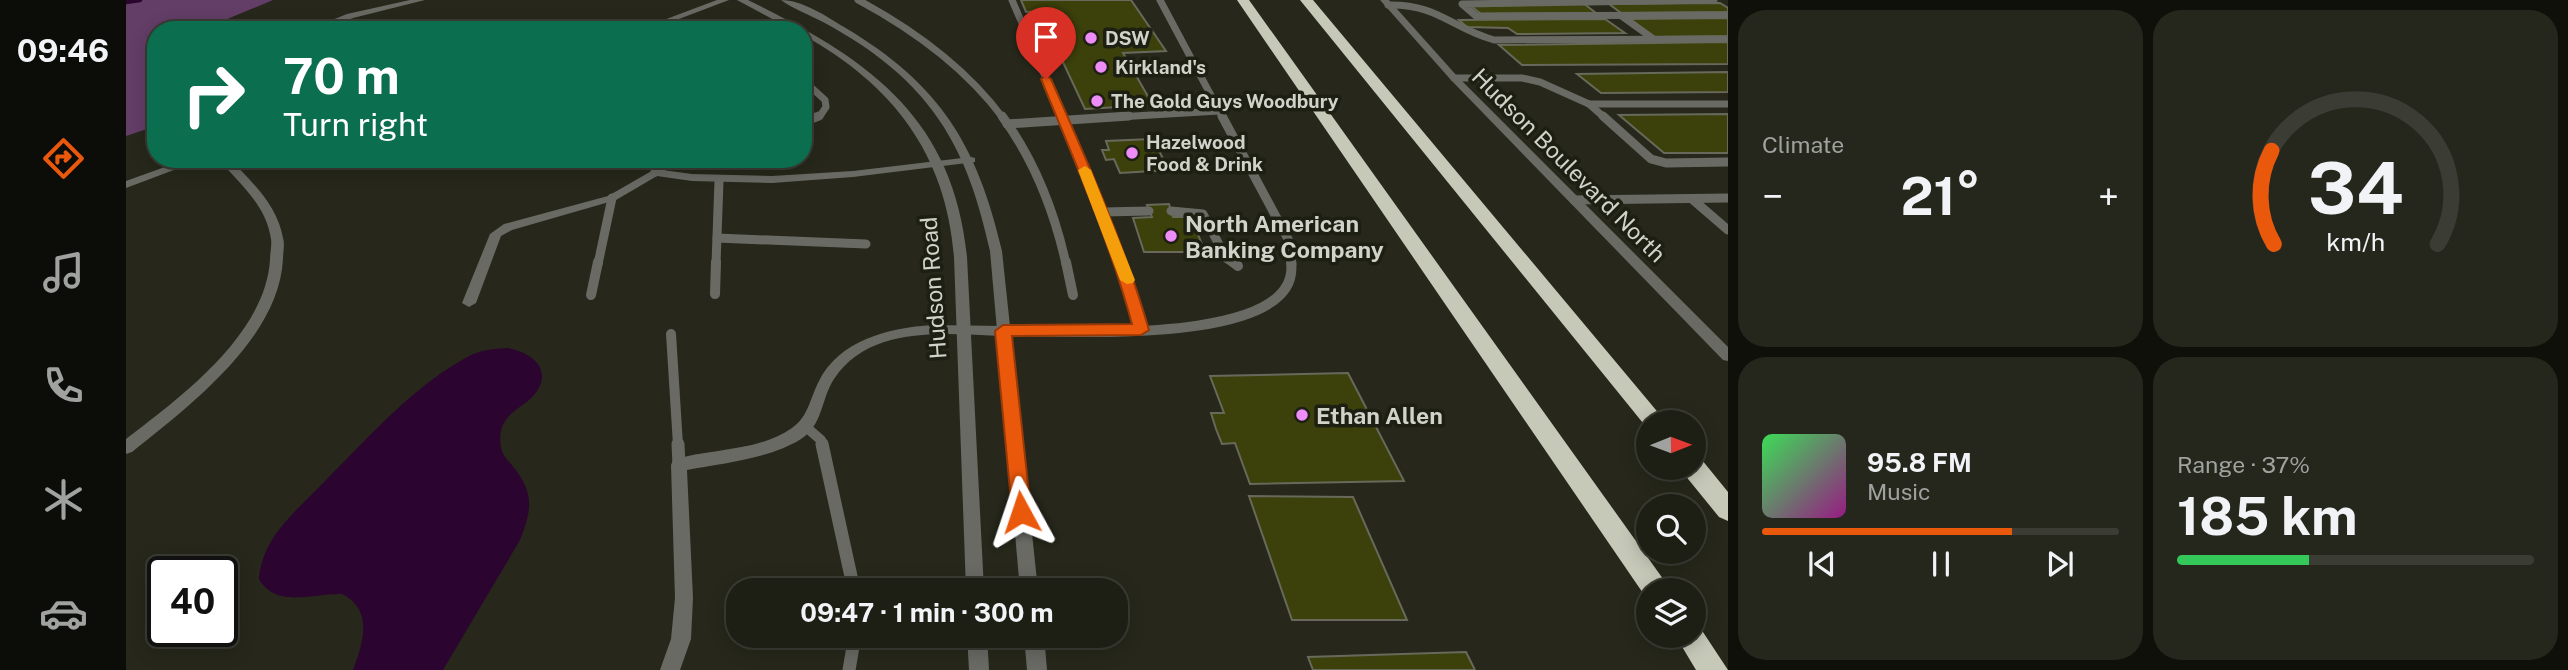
<!DOCTYPE html>
<meta charset="utf-8">
<style>
body{margin:0;font-family:"Public Sans",sans-serif;background:#25271d;color:#f1f3f6;height:100vh;display:flex;flex-direction:column;font-size:26px;white-space:nowrap}
*{box-sizing:border-box;margin:0}
p{font-size:23px;color:#a0a2a0}
.icon{flex:none;width:38px;height:38px;fill:none;stroke:currentColor;stroke-width:2;stroke-linecap:round;stroke-linejoin:round}
.map{position:relative;flex:1;overflow:hidden}
.panel{display:flex;flex-direction:column;gap:10px;padding:10px;background:#10100b;width:840px}
.panel>*{flex:none}
.top-card{position:absolute;left:21px;top:21px;width:665px;height:147px;border-radius:28px;box-shadow:0 4px 18px #0003,0 0 0 2px #3b3c34;background:#0b6e4f;color:#fff;overflow:hidden}
.needle{width:46px;rotate:89deg}
.fabs{position:absolute;left:1510px;top:410px;display:grid;gap:14px}
.fabs a{display:grid;place-items:center;width:70px;height:70px;border-radius:50%;background:#1d1e14;box-shadow:0 4px 18px #0003,0 0 0 2px #3b3c34;font-size:35px}
.speed{position:absolute;left:21px;top:556px;display:flex;gap:14px;font-size:35px;font-weight:700;text-align:center}
.speed>*{display:grid;place-content:center;width:91px;height:91px;border-radius:50%;background:#1d1e14;box-shadow:0 4px 18px #0003,0 0 0 2px #3b3c34;line-height:1}
.speed .limit{border:4px solid #111;border-radius:10px;background:#fff;color:#111}
.pin{position:absolute;display:grid;place-items:center;width:60px;height:60px;color:#fff;margin:-72px -30px;border-radius:50% 50% 50% 0;rotate:-45deg;box-shadow:0 0 7px #0007}
.pin .icon{rotate:45deg}
.me{position:absolute;width:77px;margin:-38px;rotate:355deg;stroke-linejoin:round;filter:drop-shadow(0 0 5px #0008)}
.turn{display:flex;align-items:center;gap:24px;height:147px;padding:0 21px;font-size:32px}
.turn .icon{width:91px;height:91px;stroke-width:2.5}
.turn b{display:block;font-size:49px;line-height:60px}
.big{font-size:52px;font-weight:700;line-height:1.1}
.panel .widget{flex:1;display:flex;flex-direction:column;justify-content:center;gap:10px;min-width:0;padding:0 24px;border-radius:28px;background:#25271d}
.panel .dial{align-items:center;gap:0}
.dial svg{height:182px;overflow:visible;fill:none;stroke:#3b3c34;stroke-width:7;stroke-linecap:round;text-anchor:middle}
.dial text{fill:#f1f3f6;stroke:none}
.song{display:flex;align-items:center;gap:21px}
.cover{width:84px;height:84px;border-radius:10px;background:linear-gradient(135deg,hsl(130 70% 55%),hsl(310 70% 35%))}
.played{height:7px;border-radius:4px;background:linear-gradient(90deg,#ea580c 70%,#3b3c34 70%)}
.keys{display:flex;justify-content:space-around;direction:ltr}
.heat{display:flex;justify-content:space-between;align-items:center;font-size:38px;direction:ltr}
.charge{height:10px;border-radius:5px;background:linear-gradient(90deg,#34c759 37%,#3b3c34 0)}
.panel .tiles{flex:1;display:grid;gap:10px;grid-template-columns:repeat(2,1fr)}
.trip{position:absolute;left:600px;top:578px;width:402px;height:70px;border-radius:28px;background:#1d1e14;box-shadow:0 4px 18px #0003,0 0 0 2px #3b3c34;font-weight:700;line-height:70px;text-align:center}
main{display:flex;flex:1;min-height:0}
.tabs{display:flex;flex-direction:column;width:126px;justify-content:space-around;align-items:center;background:#0c0c08;color:#a0a2a0}
.tabs .icon{width:49px;height:49px}
.tabs .selected{color:#ea580c}
.tabs b{font-size:32px;color:#f1f3f6}
.map>svg:first-child{display:block}
</style>
<main>
<nav class="tabs">
<b>09:46</b>
<svg class="icon selected" aria-label="directions" viewBox="0 0 24 24"><path d="M12 3l9 9-9 9-9-9zM9 14v-3h6M13 9l2 2-2 2"/></svg>
<svg class="icon" aria-label="music" viewBox="0 0 24 24"><path d="M9 18V5l10-2v13"/><circle cx="6" cy="18" r="3"/><circle cx="16" cy="16" r="3"/></svg>
<svg class="icon" aria-label="phone" viewBox="0 0 24 24"><path d="M5 4h4l2 5-3 2q2 4 5 5l2-3 5 2v4C11 20 4 13 5 4z"/></svg>
<svg class="icon" aria-label="climate" viewBox="0 0 24 24"><path d="M12 3v18M4 7l16 10M4 17L20 7"/></svg>
<svg class="icon" aria-label="car" viewBox="0 0 24 24"><path d="M5 17H2v-5l4-1 3-4h7l3 4 3 1v5h-3M9 17h6M6 11h13"/><circle cx="7" cy="17" r="2"/><circle cx="17" cy="17" r="2"/></svg>
</nav>
<div class="map">
<svg width="1602" height="670" viewBox="0 0 1602 670">
<rect width="100%" height="100%" fill="#27281b"/>
<path fill="#633e67" d="M0,0H147L75,30H30V126L0,136Z"/>
<path fill="#2b042f" d="M381,348C402,351 427,367 411,391C399,410 369,412 375,447C376,456 384,462 389,469C409,495 405,512 394,540L317,670H227C237,643 248,610 216,594C187,593 150,609 133,579C134,563 140,549 149,535C163,515 183,498 200,480C243,437 289,384 345,355C356,350 368,349 381,348Z"/>
<g fill="none" stroke-linecap="round" stroke-linejoin="round">
<path stroke="#2b042f" stroke-width="4.5" d="M0,2L14,0"/>
</g>
<g fill="#3c400b" stroke="#67695a" stroke-width="2">
<path d="M895,0H1005L1040,51L997,53L1027,105L959,109L913,11L900,12Z"/>
<path d="M1457,3L1470,13L1355,14L1345,6Z"/>
<path d="M1594,3L1602,8V12L1495,13L1483,4Z"/>
<path d="M1602,18V36L1529,37L1504,19Z"/>
<path d="M1479,19L1499,33L1391,34L1382,28L1341,27L1333,20Z"/>
<path d="M1602,42V64L1396,65L1373,45Z"/>
<path d="M1602,72V92L1475,93L1451,74Z"/>
<path d="M1602,114V153H1538L1493,115Z"/>
<path d="M1026,139L1028,142H1035L1039,149H1032L1043,170L994,173L988,159L980,160L976,150H983L980,141Z"/>
<path d="M1043,204L1047,217H1065L1079,252H1018L1007,218L1026,217L1021,205Z"/>
<path d="M1222,373L1278,481L1124,484L1109,443L1096,444L1090,429L1085,413H1098L1084,376Z"/>
<path d="M1123,496L1227,497L1281,620H1166Z"/>
<path d="M1340,652L1349,670H1187L1182,657Z"/>
</g>
<g fill="none" stroke-linecap="round" stroke-linejoin="round">
<g stroke="#696a64" stroke-width="7">
<path d="M732,0C788,30 839,67 877,118"/>
<path d="M886,0L937,118"/>
<path d="M1034,0L1097,118"/>
<path d="M1588,0L1336,4L1350,16L1602,15"/>
<path d="M1262,5C1312,4 1325,28 1368,40L1602,39"/>
<path d="M1494,15L1526,38"/>
<path d="M1328,78H1396L1414,82L1463,104H1602"/>
<path d="M677,80L699,100L700,107L694,116L688,118"/>
<path d="M1463,104L1479,118"/>
<path d="M975,118L1093,111"/>
</g>
<g stroke="#696a64" stroke-width="9">
<path d="M876,116C909,161 928,210 940,264"/>
<path d="M936,116L995,264"/>
<path d="M1096,116L1162,239L1166,264"/>
<path d="M1477,116L1525,159L1540,163L1602,162"/>
<path d="M677,122L693,116"/>
<path d="M881,124L1003,116"/>
<path d="M529,172L547,159"/>
<path d="M1566,199L1602,230"/>
<path d="M1448,200L1602,198"/>
<path d="M1045,211L1077,214L1100,258L1109,264"/>
<path d="M977,212L1023,211"/>
<path d="M591,238L740,244"/>
<path d="M472,264L486,198"/>
<path d="M590,264L593,181"/>
</g>
<g stroke="#696a64" stroke-width="10">
<path d="M940,262L947,295"/>
<path d="M994,262L1015,330"/>
<path d="M1107,262L1112,266"/>
<path d="M589,294L590,262"/>
<path d="M465,295L472,262"/>
<path d="M877,331C929,330 1177,349 1165,262"/>
<path d="M545,334L552,445"/>
<path d="M680,427L695,440L696,445"/>
</g>
<g stroke="#696a64" stroke-width="13">
<path d="M552,444L553,465"/>
<path d="M696,444L728,590"/>
<path d="M723,670L729,635"/>
</g>
<g fill="#696a64" fill-rule="evenodd">
<path d="M284,0H299L227,18L194,30H181L221,14Z"/>
<path d="M591,0H603L524,30H511Z"/>
<path d="M845,157L849,158V162L727,177L646,183L566,181L531,176L490,200L386,230L375,236L350,303L343,307L336,303L364,234L378,224L482,196L529,169L566,174L646,176L727,171Z"/>
<path d="M61,159H77L0,188V181Z"/>
<path d="M93,159H104C127,183 151,205 157,238C159,244 157,253 157,259C153,339 63,406 6,452L0,454V439C55,397 139,335 144,260C144,253 146,245 145,239C140,204 113,184 93,159Z"/>
<path d="M806,325L877,326L884,331L877,336C821,334 744,324 708,379C695,399 697,425 675,439C643,459 598,463 561,470L567,598L565,639L554,670H534L545,639L549,598L545,465L547,460C585,448 632,452 666,428C682,417 684,399 692,383C712,340 763,328 806,325Z"/>
</g>
<g fill="#696a64" fill-rule="evenodd">
<path d="M611,0H622C740,58 827,115 841,257L858,590H840L828,257C820,154 767,85 677,35V30H667Z"/>
<path d="M655,0C676,0 700,16 718,27C814,84 851,144 876,251L912,590H894L864,251C844,160 815,98 734,44C722,36 710,29 697,22C684,15 667,9 655,0Z"/>
<path d="M1254,0H1263L1331,76L1602,347V361L1597,360L1325,80Z"/>
<path d="M841,635H861L863,670H843Z"/>
<path d="M898,635H918L921,670H901Z"/>
</g>
<g fill="#c6c9b8" fill-rule="evenodd">
<path d="M1111,0H1123L1545,590H1522L1521,599Z"/>
<path d="M1174,0H1187L1540,422H1522L1521,428Z"/>
<path d="M1568,458L1576,460L1602,492V521L1593,517L1558,474L1555,467H1568Z"/>
<path d="M1568,624L1573,626L1602,670H1570L1549,635H1568Z"/>
</g>
</g>
<path fill="#ea580c" stroke="#983908" stroke-width="2" d="M920,75L925,79C961,161 998,243 1023,330L1015,335L886,336L905,512L902,518L895,520L888,518L886,512L869,331L877,325L1006,324C983,239 948,160 915,79Z"/>
<path fill="#f59e0b" d="M959,166L965,170L1009,280L1007,283L1001,284L994,280L952,170Z"/>
<g fill="#ee8cf8" stroke="#1d1f12" stroke-width="2.5">
<circle cx="965" cy="38" r="7"/>
<circle cx="975" cy="67" r="7"/>
<circle cx="971" cy="101" r="7"/>
<circle cx="1006" cy="153" r="7"/>
<circle cx="1045" cy="236" r="7"/>
<circle cx="1176" cy="415" r="7"/>
</g>
<g text-anchor="middle" dominant-baseline="central" stroke-width="7" stroke-linejoin="round" paint-order="stroke">
<g font-size="19" font-weight="bold" fill="#d1d3ca" stroke="#1d1f12" text-anchor="start">
<text x="979" y="38">DSW</text>
<text x="989" y="67">Kirkland's</text>
<text x="985" y="101">The Gold Guys Woodbury</text>
<text x="1020" y="142">Hazelwood<tspan x="1020" dy="22">Food &amp; Drink</tspan></text>
</g>
<g font-size="23" fill="#d1d3ca" stroke="#1d1f12">
<text transform="translate(1443 165) rotate(45)">Hudson Boulevard North</text>
<text transform="translate(807 288) rotate(-94)">Hudson Road</text>
</g>
<g font-size="23" font-weight="bold" fill="#d1d3ca" stroke="#1d1f12" text-anchor="start">
<text x="1059" y="223">North American<tspan x="1059" dy="26">Banking Company</tspan></text>
<text x="1190" y="415">Ethan Allen</text>
</g>
</g>
</svg>
<div class="fabs">
<a><svg class="needle" viewBox="-14 -14 28 28"><path d="M0-13l5 13h-10z" fill="#e53935"/><path d="M0 13l5-13h-10z" fill="#a0a2a0"/></svg></a>
<a><svg class="icon" aria-label="search" viewBox="0 0 24 24"><circle cx="10" cy="10" r="6"/><path d="M15 15l6 6"/></svg></a>
<a><svg class="icon" aria-label="layers" viewBox="0 0 24 24"><path d="M12 4l9 5-9 5-9-5zM3 14l9 5 9-5"/></svg></a>
</div>
<div class="speed"><div class="limit">40</div></div>
<div class="pin" style="left:920px;top:79px;background:#d93025"><svg class="icon" aria-label="arrive" viewBox="0 0 24 24"><path d="M6 21V4h12l-3 4 3 4H6"/></svg></div>
<svg class="me" style="left:895px;top:512px" viewBox="-20 -20 40 40"><path d="M0-17L14 15 0 8-14 15z" fill="#ea580c" stroke="#fff" stroke-width="4"/></svg>
<div class="trip">09:47 · 1 min · 300 m</div>
<div class="top-card">
<div class="turn"><svg class="icon" aria-label="right" viewBox="0 0 24 24"><path d="M7 20v-9h11M14 6l5 5-5 5"/></svg><div><b>70 m</b>Turn right</div></div>
</div>
</div>
<section class="panel">
<div class="tiles">
<div class="widget"><p>Climate</p>
<div class="heat"><a>−</a><b class="big">21°</b><a>+</a></div>
</div>
<div class="widget dial"><svg viewBox="0 0 100 80">
<path d="M14 69A42 42 0 1 1 86 69"/>
<path d="M14 69A42 42 0 0 1 13 28" stroke="#ea580c"/>
<text x="50" y="56" font-size="32" font-weight="700">34</text>
<text x="50" y="72" font-size="11">km/h</text>
</svg></div>
<div class="widget">
<div class="song"><i class="cover"></i><div><b>95.8 FM</b><p>Music</p></div></div>
<div class="played"></div>
<div class="keys"><svg class="icon" aria-label="previous" viewBox="0 0 24 24"><path d="M18 5L8 12l10 7zM5 5v14"/></svg><svg class="icon" aria-label="pause" viewBox="0 0 24 24"><path d="M8 5v14M16 5v14"/></svg><svg class="icon" aria-label="next" viewBox="0 0 24 24"><path d="M6 5l10 7-10 7zM19 5v14"/></svg></div>
</div>
<div class="widget"><p>Range · 37%</p><b class="big">185 km</b><div class="charge"></div></div>
</div>
</section>
</main>
